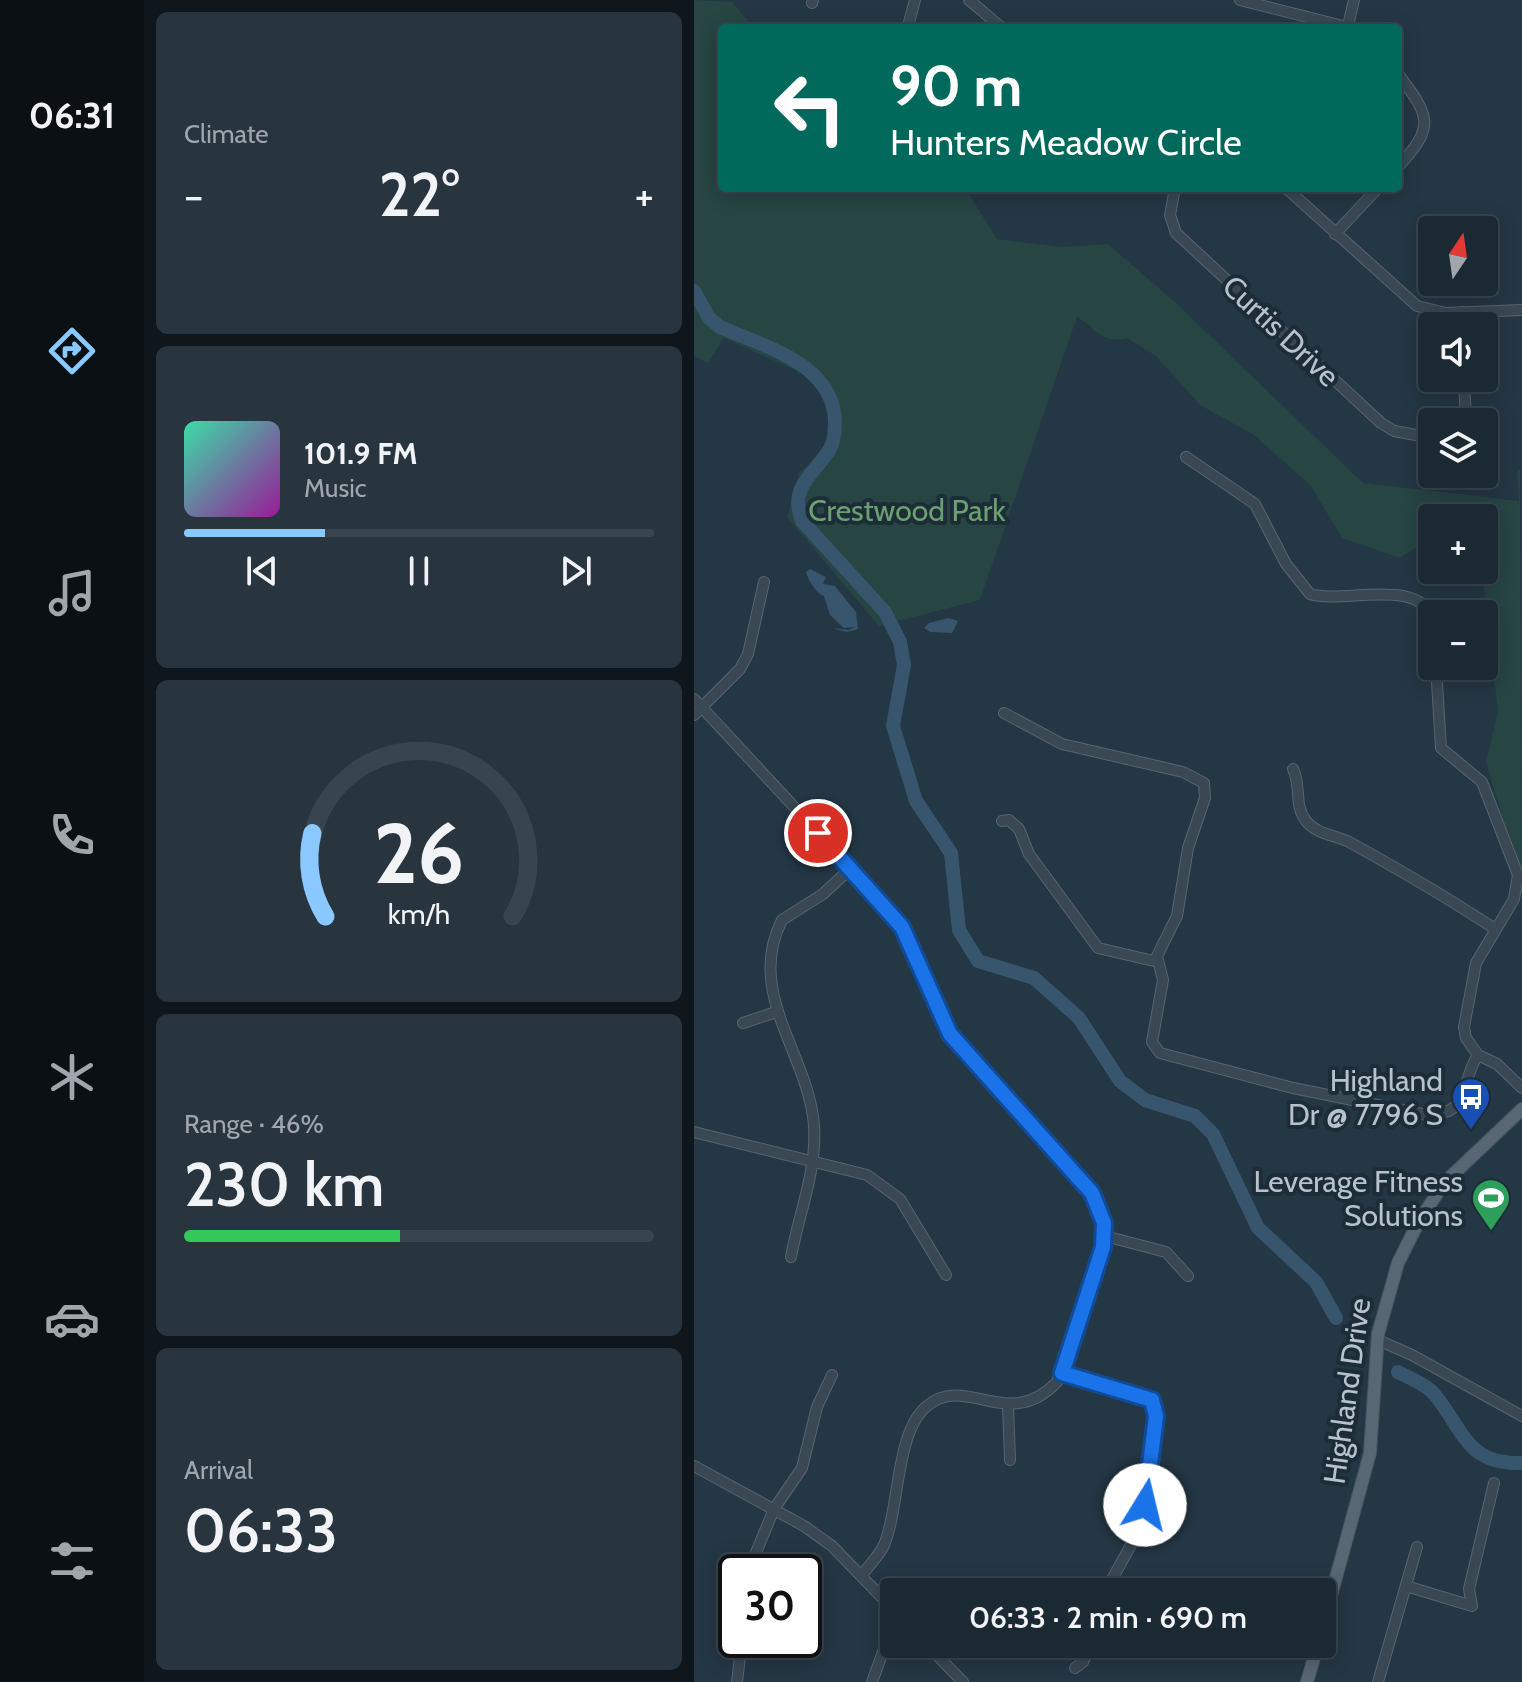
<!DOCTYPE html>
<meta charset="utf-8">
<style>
body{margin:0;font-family:Cabin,sans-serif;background:#28353f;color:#f1f3f6;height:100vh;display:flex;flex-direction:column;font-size:30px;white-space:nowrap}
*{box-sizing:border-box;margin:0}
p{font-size:26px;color:#a0a6ac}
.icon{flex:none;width:44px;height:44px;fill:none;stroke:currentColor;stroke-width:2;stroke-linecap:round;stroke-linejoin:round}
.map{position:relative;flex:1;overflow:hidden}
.panel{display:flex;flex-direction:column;gap:12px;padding:12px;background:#0f171c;width:550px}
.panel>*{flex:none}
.guide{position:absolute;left:24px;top:24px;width:684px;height:168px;border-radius:8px;box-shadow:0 4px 20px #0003,0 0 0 2px #39454e;background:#00695c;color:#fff;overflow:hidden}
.needle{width:52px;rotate:13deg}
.controls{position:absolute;left:724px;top:216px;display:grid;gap:16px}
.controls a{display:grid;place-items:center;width:80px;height:80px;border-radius:8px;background:#1b2933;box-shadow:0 4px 20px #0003,0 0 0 2px #39454e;font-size:40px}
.speed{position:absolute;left:24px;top:1554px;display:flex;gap:16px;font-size:40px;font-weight:700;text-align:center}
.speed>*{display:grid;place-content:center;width:104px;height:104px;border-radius:50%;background:#1b2933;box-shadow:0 4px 20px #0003,0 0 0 2px #39454e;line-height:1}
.speed .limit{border:4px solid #111;border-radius:12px;background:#fff;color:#111}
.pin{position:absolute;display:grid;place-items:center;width:68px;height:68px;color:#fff;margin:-34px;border:4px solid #fff;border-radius:50%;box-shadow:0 2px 8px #0007}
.me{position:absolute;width:88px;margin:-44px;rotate:9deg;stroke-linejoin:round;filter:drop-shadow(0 0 6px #0008)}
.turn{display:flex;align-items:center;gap:28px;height:168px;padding:0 40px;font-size:36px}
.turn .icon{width:104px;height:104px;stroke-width:2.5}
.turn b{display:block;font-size:56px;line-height:68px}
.big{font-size:60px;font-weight:600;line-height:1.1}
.panel .widget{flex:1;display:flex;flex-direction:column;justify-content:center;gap:12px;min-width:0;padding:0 28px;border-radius:12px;background:#28353f}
.panel .dial{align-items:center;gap:0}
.dial svg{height:208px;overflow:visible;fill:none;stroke:#39454e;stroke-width:7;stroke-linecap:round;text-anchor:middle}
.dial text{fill:#f1f3f6;stroke:none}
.song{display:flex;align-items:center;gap:24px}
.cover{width:96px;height:96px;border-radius:12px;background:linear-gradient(135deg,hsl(160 70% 55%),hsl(300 70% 35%))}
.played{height:8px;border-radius:4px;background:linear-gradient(90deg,#89c9ff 30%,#39454e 30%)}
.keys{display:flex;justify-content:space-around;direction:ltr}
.heat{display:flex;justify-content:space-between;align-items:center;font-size:44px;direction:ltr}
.charge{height:12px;border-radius:6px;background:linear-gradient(90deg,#34c759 46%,#39454e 0)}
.trip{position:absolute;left:186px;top:1578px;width:456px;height:80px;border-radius:8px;background:#1b2933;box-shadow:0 4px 20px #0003,0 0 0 2px #39454e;font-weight:600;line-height:80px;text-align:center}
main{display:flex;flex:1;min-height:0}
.tab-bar{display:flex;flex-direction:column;width:144px;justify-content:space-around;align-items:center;background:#0b1014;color:#a0a6ac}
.tab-bar .icon{width:56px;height:56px}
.tab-bar .on{color:#89c9ff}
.tab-bar b{font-size:36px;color:#f1f3f6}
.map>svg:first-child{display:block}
</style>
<main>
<nav class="tab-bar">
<b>06:31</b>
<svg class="icon on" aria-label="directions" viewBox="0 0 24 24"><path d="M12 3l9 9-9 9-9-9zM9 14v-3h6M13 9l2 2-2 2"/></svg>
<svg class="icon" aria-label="music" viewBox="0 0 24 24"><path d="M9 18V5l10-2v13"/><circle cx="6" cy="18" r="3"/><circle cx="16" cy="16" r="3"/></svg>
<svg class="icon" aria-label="phone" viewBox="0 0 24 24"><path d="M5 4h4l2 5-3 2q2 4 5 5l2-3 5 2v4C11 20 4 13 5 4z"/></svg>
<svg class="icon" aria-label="climate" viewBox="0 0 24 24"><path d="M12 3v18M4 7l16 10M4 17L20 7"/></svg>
<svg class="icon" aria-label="car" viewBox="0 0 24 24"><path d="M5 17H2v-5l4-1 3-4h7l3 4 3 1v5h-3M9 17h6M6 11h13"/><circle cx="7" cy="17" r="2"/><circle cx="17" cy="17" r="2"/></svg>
<svg class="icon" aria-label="filters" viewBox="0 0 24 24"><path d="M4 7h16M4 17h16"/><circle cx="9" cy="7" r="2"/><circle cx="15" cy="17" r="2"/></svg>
</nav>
<section class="panel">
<div class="widget"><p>Climate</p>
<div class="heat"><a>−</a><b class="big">22°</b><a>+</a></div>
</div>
<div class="widget">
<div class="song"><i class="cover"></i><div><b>101.9 FM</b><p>Music</p></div></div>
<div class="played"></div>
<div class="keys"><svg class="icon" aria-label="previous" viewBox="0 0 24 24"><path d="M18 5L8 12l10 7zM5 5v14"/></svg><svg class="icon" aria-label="pause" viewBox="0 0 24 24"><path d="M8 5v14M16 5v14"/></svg><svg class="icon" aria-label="next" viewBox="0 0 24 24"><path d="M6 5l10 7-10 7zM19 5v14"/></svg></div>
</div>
<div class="widget dial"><svg viewBox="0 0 100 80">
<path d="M14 69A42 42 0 1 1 86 69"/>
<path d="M14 69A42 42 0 0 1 9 37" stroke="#89c9ff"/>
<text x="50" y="56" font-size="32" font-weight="700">26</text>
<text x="50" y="72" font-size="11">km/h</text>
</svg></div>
<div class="widget"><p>Range · 46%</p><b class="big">230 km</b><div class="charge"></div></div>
<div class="widget"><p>Arrival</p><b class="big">06:33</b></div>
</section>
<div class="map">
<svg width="828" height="1682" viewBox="0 0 828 1682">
<rect width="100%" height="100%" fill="#243744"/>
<path fill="#264543" d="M0,0L38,2L60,28H28V188H271L303,239L367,247L414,244L481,302L669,483L825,501L823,468L826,470L828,867L819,853L792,762L804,712L788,570L790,518H738V537L706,558L648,538L617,486L560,435L506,405L462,356L433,338C408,345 401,327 383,317L286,600L185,626L93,517L105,473L137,444L133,390L103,371L30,338L14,363L0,356Z"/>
<g fill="#37556c">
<path d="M116,569L132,577L129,584L141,586L162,612L164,629L153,632L138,628L154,630L161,627L150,628L136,615L130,596C123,594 114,580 112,572Z"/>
<path d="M254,618L264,621L258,633L236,632L230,628L235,623Z"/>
</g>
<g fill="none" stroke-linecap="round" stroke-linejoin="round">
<g stroke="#37556c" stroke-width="14">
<path d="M0,291L15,318L26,327C71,347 141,364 141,423C141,433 140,444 134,452C117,477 95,488 108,521L191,612L206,642L210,665L199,726L222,801L257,853L265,930L284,961L340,978L385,1018L426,1081L451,1100L501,1116L519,1134L564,1228L622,1282L642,1318"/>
<path d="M704,1372C716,1378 733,1385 741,1395C771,1432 772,1464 828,1463"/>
</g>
<defs>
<g id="minor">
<path d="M275,0L308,28"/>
<path d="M546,0L657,28"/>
<path d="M118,3L119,0"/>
<path d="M214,26L221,0"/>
<path d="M654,26L660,0"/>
<path d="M704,74C736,116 742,126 704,167"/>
<path d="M481,188L476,215L482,233L687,423L700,431L738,438"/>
<path d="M592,188L723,306L752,313L828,310"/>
<path d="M641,234L684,188"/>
<path d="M767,312V326"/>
<path d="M770,378L772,422"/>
<path d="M492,457L561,504L592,564L616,594C649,604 724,577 738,618"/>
<path d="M742,666L747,748L788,782L824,875L820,899L782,963L770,1027L772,1038L784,1055L803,1064L828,1088"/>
<path d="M0,699L195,909C224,948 229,997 257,1036C297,1093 353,1141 398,1193L410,1223L409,1247L363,1382C314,1433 272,1373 233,1406C201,1432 206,1508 190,1545C185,1556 175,1565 168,1575"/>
<path d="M310,713L368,744L489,772L510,783L511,798L494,848L483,916L463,956L469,980L458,1042L466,1053L599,1088L733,1115C779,1114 765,1083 784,1055"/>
<path d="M0,715L46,669L54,654L70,582"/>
<path d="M599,769C608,787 599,806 613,822C624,835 642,835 657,843C706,870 754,898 801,929"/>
<path d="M308,821L315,820L325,829L335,854L404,948L464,962"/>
<path d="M49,1023L82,1012"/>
<path d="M0,1132L173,1175L206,1199L252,1275"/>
<path d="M411,1236L472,1252L494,1276"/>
<path d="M97,1257C105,1212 123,1172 120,1125C114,1053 51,993 88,920L129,894L157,868"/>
<path d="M684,1340L718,1355L828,1416"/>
<path d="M368,1373L453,1396L460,1405C466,1446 457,1498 441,1536C433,1555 420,1573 412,1592"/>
<path d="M314,1405L316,1460"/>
<path d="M0,1466L110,1526L138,1546L200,1610"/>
<path d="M54,1572L80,1509L108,1468L123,1407L138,1375"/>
<path d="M712,1586L778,1606L775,1589L800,1483"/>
<path d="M232,1644L269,1682"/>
<path d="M381,1668L389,1662L396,1644"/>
<path d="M43,1682L48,1640"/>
<path d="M178,1682L190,1649L200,1636"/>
<path d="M684,1682L723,1547"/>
</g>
<g id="major">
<path d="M628,1629L676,1453L684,1334L704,1263L724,1223L750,1183L828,1109"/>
<path d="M613,1682L624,1644"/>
</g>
</defs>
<use href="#minor" stroke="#576570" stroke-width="12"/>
<use href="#major" stroke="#46545f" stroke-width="14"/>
<use href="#minor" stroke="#394853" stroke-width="10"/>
<use href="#major" stroke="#576773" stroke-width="12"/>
</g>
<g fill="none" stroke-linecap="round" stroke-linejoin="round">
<defs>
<path id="route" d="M124,833L208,927L256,1034L398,1193L410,1223L409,1247L368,1373L458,1400L462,1416L451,1505"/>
</defs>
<use href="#route" stroke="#114b97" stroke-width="20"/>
<use href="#route" stroke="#1a73e8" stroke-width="14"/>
</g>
<defs>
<symbol id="bus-pin" viewBox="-11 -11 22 30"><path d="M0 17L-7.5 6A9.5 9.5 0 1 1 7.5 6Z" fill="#1a4fb4" stroke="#1d2d38"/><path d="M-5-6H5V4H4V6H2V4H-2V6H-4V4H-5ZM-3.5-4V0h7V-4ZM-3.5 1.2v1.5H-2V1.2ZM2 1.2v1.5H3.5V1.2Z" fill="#fff"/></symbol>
<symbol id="stadium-pin" viewBox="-11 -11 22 30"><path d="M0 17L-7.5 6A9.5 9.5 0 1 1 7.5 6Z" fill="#2e9e5b" stroke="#1d2d38"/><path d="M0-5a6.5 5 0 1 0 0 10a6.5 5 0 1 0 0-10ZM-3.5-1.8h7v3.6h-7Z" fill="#fff"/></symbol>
</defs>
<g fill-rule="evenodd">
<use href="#bus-pin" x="755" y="1075" width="44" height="60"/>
<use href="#stadium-pin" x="775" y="1176" width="44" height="60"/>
</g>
<g text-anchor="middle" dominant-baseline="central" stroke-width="8" stroke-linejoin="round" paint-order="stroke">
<g font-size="30" fill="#b6c2cd" stroke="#1d2d38">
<text transform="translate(587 331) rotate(43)">Curtis Drive</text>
<text transform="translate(653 1391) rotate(-82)">Highland Drive</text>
</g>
<g font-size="30" fill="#6ba06f" stroke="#1d2d38">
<text x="213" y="510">Crestwood Park</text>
</g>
<g font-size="30" fill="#b6c2cd" stroke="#1d2d38" text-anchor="end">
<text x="749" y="1080">Highland<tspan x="749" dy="34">Dr @ 7796 S</tspan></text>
<text x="769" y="1181">Leverage Fitness<tspan x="769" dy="34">Solutions</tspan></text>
</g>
</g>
</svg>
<div class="controls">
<a><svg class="needle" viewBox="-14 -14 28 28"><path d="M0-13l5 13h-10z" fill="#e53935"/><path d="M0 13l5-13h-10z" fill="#a0a6ac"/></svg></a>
<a><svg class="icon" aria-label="sound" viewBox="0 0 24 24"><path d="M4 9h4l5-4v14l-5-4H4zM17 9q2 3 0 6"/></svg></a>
<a><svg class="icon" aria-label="layers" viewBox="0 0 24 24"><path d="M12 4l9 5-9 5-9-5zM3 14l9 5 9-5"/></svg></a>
<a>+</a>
<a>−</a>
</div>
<div class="speed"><div class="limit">30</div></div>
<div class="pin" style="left:124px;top:833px;background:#d93025"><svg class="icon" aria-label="arrive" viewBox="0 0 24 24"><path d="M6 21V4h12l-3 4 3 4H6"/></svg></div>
<svg class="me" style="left:451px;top:1505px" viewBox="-20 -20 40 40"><circle r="19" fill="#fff"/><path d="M0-13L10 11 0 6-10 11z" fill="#1a73e8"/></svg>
<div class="trip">06:33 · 2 min · 690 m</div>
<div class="guide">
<div class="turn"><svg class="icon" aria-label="left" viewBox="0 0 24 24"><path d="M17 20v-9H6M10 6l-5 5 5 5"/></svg><div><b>90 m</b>Hunters Meadow Circle</div></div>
</div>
</div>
</main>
